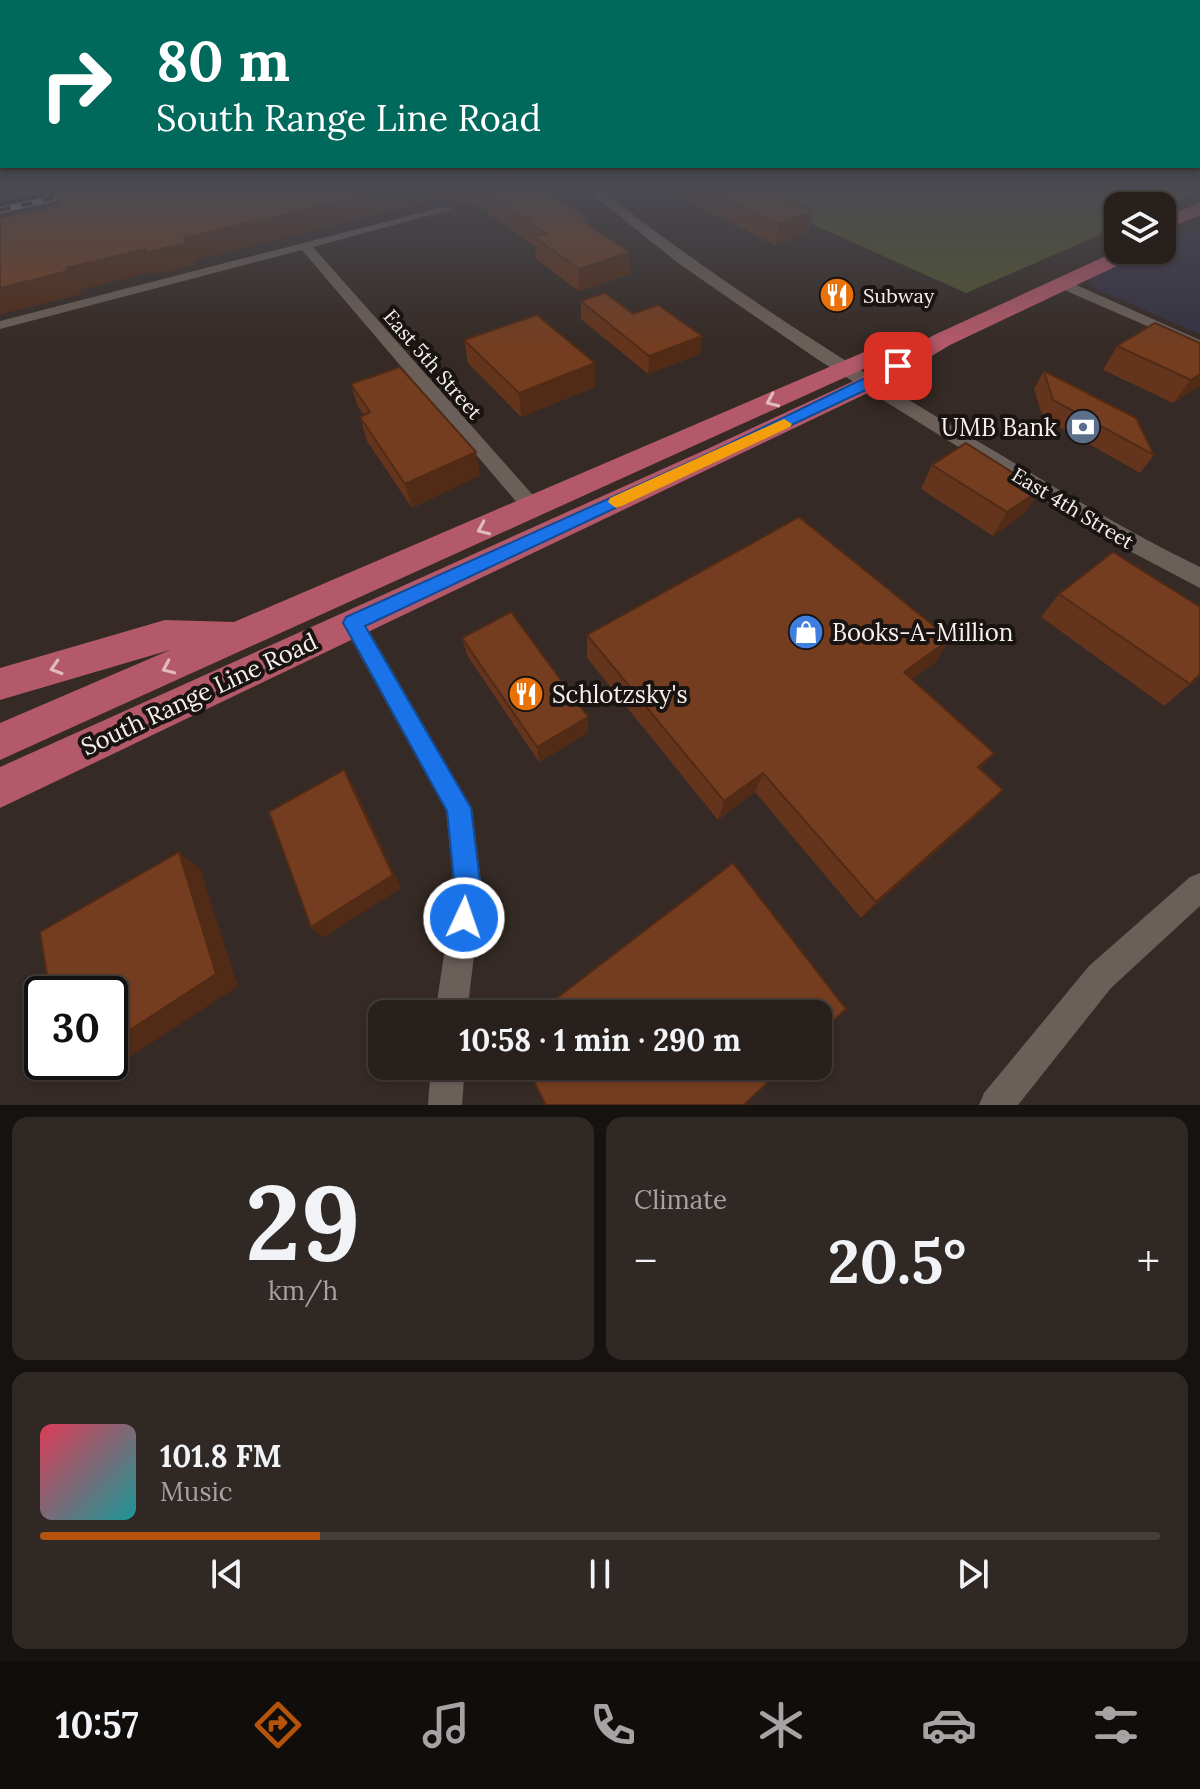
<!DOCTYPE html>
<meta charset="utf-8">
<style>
body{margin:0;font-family:Lora,serif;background:#302825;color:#f1f3f6;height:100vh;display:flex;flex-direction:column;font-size:30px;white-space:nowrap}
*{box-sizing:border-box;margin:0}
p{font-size:26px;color:#a5a3a3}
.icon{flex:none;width:44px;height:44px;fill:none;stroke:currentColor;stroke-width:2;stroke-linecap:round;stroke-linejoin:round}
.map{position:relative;height:1105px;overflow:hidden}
.panel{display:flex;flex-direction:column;gap:12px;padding:12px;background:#16120f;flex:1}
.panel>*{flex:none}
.top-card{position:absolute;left:0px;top:0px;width:1200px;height:168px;box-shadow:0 2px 6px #0004,0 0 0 2px #443e3b;background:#00695c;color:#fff;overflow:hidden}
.buttons{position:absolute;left:1104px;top:192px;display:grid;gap:16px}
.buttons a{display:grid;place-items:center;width:72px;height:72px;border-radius:16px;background:#28201c;box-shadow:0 2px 6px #0004,0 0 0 2px #443e3b;font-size:40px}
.speed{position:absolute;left:24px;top:976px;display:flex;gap:16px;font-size:40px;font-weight:700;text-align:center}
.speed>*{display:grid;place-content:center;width:104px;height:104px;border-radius:50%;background:#28201c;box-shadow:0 2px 6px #0004,0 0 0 2px #443e3b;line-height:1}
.speed .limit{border:4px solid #111;border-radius:12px;background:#fff;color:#111}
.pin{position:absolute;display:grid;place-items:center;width:68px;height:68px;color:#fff;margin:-34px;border-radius:16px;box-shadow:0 4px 12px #0006}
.me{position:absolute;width:88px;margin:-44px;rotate:3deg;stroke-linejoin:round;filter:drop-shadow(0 0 6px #0008)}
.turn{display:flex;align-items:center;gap:28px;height:168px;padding:0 24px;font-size:36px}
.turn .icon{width:104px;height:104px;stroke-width:2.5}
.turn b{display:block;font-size:56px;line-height:68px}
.big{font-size:60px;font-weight:700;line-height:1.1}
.panel .card{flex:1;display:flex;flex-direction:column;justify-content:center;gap:12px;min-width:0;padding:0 28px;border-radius:16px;background:#302825}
.panel .dial{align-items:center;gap:0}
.dial b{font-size:104px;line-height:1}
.song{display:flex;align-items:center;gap:24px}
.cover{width:96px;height:96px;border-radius:12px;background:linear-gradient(135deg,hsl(350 70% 55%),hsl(180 70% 35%))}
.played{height:8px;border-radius:4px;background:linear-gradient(90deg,#b45309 25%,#443e3b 25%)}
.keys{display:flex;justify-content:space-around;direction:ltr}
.heat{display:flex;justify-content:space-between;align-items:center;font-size:44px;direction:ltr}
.panel .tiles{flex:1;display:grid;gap:12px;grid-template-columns:1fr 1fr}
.card:last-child{grid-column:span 2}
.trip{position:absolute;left:368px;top:1000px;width:464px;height:80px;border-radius:16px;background:#28201c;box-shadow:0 2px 6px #0004,0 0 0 2px #443e3b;font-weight:700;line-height:80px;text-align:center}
.tabs{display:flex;height:128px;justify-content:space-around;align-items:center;background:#100d0b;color:#a5a3a3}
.tabs .icon{width:56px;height:56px}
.tabs .current{color:#b45309}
.tabs b{font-size:36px;color:#f1f3f6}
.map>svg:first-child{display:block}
</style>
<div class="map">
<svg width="1200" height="1105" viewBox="0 0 1200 1105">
<rect width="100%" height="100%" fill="#352a25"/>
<path fill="#363242" d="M1200,225V334L1098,290L1088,282L1092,276L1147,250H1162V243Z"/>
<path fill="#50542d" d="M736,190H1200V192L1162,209V206H1118V227L966,293Z"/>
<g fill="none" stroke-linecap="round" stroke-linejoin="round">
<path stroke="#001a1d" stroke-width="4" d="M0,204L68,190"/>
<g fill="#6b5f59" fill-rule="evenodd">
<path d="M443,207L453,209L313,247L539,502L541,507L539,512H525L302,250L0,329V321Z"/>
<path d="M1055,280H1065L1200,340V349L1055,286Z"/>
<path d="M353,614L361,617L472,808L482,890L467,1014H435L454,890L446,811L342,623L345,617Z"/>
<path d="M1200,873V906L1111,988L1018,1105H979L984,1093L1089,966L1190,877Z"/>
<path d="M431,1066H465L462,1105H428Z"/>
</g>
<path fill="#6b5f59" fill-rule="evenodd" d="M587,190H601C721,284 848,364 979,442C1052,485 1123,530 1200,567V588L1103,537L817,359L678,263Z"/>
<g fill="#b4596a" fill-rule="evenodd">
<path d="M1200,203V215L1162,231V218Z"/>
<path d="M1119,250H1145L1142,254L950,345L876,389L0,808V767L705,450L858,379L934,335Z"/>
<path d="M904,335L912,337L916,342L912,347L0,760V723L170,650L0,700V668L165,620L234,622Z"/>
</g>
<defs>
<path id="rail" d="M0,210L92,190"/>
</defs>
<use href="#rail" stroke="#b6ada9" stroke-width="6"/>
<use href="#rail" stroke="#191412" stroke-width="4" stroke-dasharray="11" stroke-linecap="butt"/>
</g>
<g fill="#64341c">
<path d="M90,190H543L587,217V224L630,252V274L579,291L536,259L535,246L474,203L439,199L194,260L196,264L157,274L155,271L79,290L81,294L0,314L60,206Z"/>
<path d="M666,190H766L813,211L809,232L775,245Z"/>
<path d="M581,301L633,314L700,354L648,374L581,319Z"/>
<path d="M1155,323L1200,386L1173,403L1103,370L1117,346Z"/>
<path d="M464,340L595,363V387L521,417L468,363Z"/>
<path d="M1044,371L1154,455L1140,473L1043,418L1034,389Z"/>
<path d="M351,384L480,475L412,508L367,441L360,417L364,415L358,407Z"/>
<path d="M932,465L1040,490L1025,513L993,536L921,489Z"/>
<path d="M1059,594L1190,684L1164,706L1041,617Z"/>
<path d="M587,635L936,662L912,679L994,753L980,769L1003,790L984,809L861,918L755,792L718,820L587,658Z"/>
<path d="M462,638L588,733L539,762L467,655Z"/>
</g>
<g fill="#512b16">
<path d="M389,190H438L439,199L194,260L196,264L157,274L147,252L184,238Z"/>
<path d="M813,211L809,232L775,245L779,224Z"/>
<path d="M145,249L155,271L79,290L81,294L0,314V288L66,268Z"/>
<path d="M630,252V274L579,291V269Z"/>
<path d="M702,336L700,354L648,374L649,356Z"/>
<path d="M595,363V387L521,417L519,393Z"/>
<path d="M1200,374V386L1173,403L1191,380Z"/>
<path d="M476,452L480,475L412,508L405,484Z"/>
<path d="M1040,490L1025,513L993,536L1007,512Z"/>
<path d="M950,639L936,662L891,694L904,672Z"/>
<path d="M588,717V733L539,762L537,747Z"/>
<path d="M994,753L976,773L978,767Z"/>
<path d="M344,770L353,785L401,888L323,938L311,927Z"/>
<path d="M763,773L755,792L718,820L724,801Z"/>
<path d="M1003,790L984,809L861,918L876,902Z"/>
<path d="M179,852L200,869L238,986L95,1080L63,1074L81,1062H110V1043Z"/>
</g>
<g fill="#743d20" stroke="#512b16" stroke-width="2">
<path d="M90,190H389L184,238L187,243L147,252L145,249L66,268L68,271L0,288V218L60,206L56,197Z"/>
<path d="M482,190H543L587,217L584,222L630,252L579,269L534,237L546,234Z"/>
<path d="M708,190H766L813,211L779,224Z"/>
<path d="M605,293L633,314L658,305L702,336L649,356L581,301Z"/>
<path d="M537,315L595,363L519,393L464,340Z"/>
<path d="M1155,323L1200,343V374L1191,380L1117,346Z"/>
<path d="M400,367L476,452L405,484L360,417L370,412L351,384Z"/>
<path d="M1044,371L1136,418L1154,455L1053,400Z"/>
<path d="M966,443L1040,490L1007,512L932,465Z"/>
<path d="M799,517L950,639L904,672L994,753L978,767L1003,790L876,902L763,773L724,801L587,635Z"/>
<path d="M1113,552L1200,607V674L1190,684L1059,594Z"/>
<path d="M511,612L588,717L537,747L462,638Z"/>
<path d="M344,770L393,875L311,927L269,812Z"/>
<path d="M179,852L216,974L110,1043V994H50L40,932Z"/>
<path d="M733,863L846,1009L818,1035V1014H536Z"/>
<path d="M61,1062H81L63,1074Z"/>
<path d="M526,1066H785L744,1105H546Z"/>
</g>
<defs><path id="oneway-chevron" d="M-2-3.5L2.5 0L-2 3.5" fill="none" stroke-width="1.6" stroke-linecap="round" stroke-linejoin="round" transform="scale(2)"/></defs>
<g stroke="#e0bbbe">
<use href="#oneway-chevron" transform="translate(772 401) rotate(156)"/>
<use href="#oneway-chevron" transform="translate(483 529) rotate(156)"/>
<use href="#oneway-chevron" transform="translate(56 668) rotate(163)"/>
<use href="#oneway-chevron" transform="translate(168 668) rotate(156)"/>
</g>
<linearGradient id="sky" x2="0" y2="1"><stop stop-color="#1d1714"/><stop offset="0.55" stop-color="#4b4a51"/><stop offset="1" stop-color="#4b4a51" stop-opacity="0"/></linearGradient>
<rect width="1200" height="345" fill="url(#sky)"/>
<path fill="#1a73e8" stroke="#114b97" stroke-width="2" d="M898,362L905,366L903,369L872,387L365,626L471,808L481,890L474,927L464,931L455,927L451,918L455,890L447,811L346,628L343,623L346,617L710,453Z"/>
<path fill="#f59e0b" d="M784,419L792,424L790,427L622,506L616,508L608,502L610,498Z"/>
<defs>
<symbol id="restaurant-disc" viewBox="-11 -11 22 22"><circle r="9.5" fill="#e8710a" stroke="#191412"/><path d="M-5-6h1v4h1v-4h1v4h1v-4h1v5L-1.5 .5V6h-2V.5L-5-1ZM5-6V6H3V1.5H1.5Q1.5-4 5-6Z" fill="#fff"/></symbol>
<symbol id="bank-disc" viewBox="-11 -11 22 22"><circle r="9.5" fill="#5c6f8a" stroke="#191412"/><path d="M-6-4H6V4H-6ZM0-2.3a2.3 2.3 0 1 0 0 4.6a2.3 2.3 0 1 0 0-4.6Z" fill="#fff"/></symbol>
<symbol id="shop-disc" viewBox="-11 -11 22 22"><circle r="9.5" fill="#3f7fe0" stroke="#191412"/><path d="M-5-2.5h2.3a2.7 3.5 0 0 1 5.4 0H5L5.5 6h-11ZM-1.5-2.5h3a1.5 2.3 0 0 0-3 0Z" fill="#fff"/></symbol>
</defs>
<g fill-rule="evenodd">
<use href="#restaurant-disc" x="817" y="275" width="40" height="40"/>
<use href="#bank-disc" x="1063" y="407" width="40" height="40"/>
<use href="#shop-disc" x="786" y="612" width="40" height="40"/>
<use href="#restaurant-disc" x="506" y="674" width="40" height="40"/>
</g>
<g text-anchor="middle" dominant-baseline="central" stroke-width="8" stroke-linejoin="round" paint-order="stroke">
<g font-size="20" fill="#f7f0ec" stroke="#191412" text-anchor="start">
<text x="863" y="295">Subway</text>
</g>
<g font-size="20" fill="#f7f0ec" stroke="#191412">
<text transform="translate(433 364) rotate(49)">East 5th Street</text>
<text transform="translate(1073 508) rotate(31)">East 4th Street</text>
</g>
<g font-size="24" fill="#f7f0ec" stroke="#191412" text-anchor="start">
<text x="1057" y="427" text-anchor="end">UMB Bank</text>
<text x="832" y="632">Books-A-Million</text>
<text x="552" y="694">Schlotzsky's</text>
</g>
<g font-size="24" fill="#f7f0ec" stroke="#191412">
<text transform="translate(199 694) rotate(-25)">South Range Line Road</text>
</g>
</g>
</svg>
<div class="buttons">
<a><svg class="icon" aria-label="layers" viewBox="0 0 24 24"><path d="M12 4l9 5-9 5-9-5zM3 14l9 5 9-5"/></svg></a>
</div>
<div class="speed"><div class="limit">30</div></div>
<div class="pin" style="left:898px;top:366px;background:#d93025"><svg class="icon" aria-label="arrive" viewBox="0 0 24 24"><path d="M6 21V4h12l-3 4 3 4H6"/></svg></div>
<svg class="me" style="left:464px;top:918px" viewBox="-20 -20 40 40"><circle r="17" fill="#1a73e8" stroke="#fff" stroke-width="3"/><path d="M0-11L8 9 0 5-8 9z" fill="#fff"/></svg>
<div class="trip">10:58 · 1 min · 290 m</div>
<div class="top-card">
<div class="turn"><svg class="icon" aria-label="right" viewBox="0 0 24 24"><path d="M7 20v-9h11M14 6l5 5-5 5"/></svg><div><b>80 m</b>South Range Line Road</div></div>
</div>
</div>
<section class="panel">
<div class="tiles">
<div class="card dial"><b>29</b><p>km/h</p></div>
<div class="card"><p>Climate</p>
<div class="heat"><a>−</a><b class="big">20.5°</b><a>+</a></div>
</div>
<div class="card">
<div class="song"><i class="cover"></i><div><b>101.8 FM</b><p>Music</p></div></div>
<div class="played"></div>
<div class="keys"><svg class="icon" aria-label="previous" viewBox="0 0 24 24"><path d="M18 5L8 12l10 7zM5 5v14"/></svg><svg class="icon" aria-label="pause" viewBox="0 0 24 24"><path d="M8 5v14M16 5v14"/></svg><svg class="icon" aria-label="next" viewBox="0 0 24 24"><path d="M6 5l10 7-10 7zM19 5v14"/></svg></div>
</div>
</div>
</section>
<nav class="tabs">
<b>10:57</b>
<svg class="icon current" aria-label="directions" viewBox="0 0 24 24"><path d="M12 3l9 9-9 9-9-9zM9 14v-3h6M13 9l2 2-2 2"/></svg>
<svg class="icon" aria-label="music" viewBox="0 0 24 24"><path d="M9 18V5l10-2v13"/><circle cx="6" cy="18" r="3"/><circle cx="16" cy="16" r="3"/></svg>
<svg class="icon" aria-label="phone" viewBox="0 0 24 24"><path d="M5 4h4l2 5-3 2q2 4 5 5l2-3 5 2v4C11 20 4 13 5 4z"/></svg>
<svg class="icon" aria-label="climate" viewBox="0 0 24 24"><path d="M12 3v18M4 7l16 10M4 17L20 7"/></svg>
<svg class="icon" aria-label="car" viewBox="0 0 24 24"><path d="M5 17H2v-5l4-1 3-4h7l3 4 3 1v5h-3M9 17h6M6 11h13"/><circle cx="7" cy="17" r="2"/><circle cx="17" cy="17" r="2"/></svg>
<svg class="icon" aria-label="filters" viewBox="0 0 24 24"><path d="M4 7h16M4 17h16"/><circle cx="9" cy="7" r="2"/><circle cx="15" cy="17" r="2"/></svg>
</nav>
